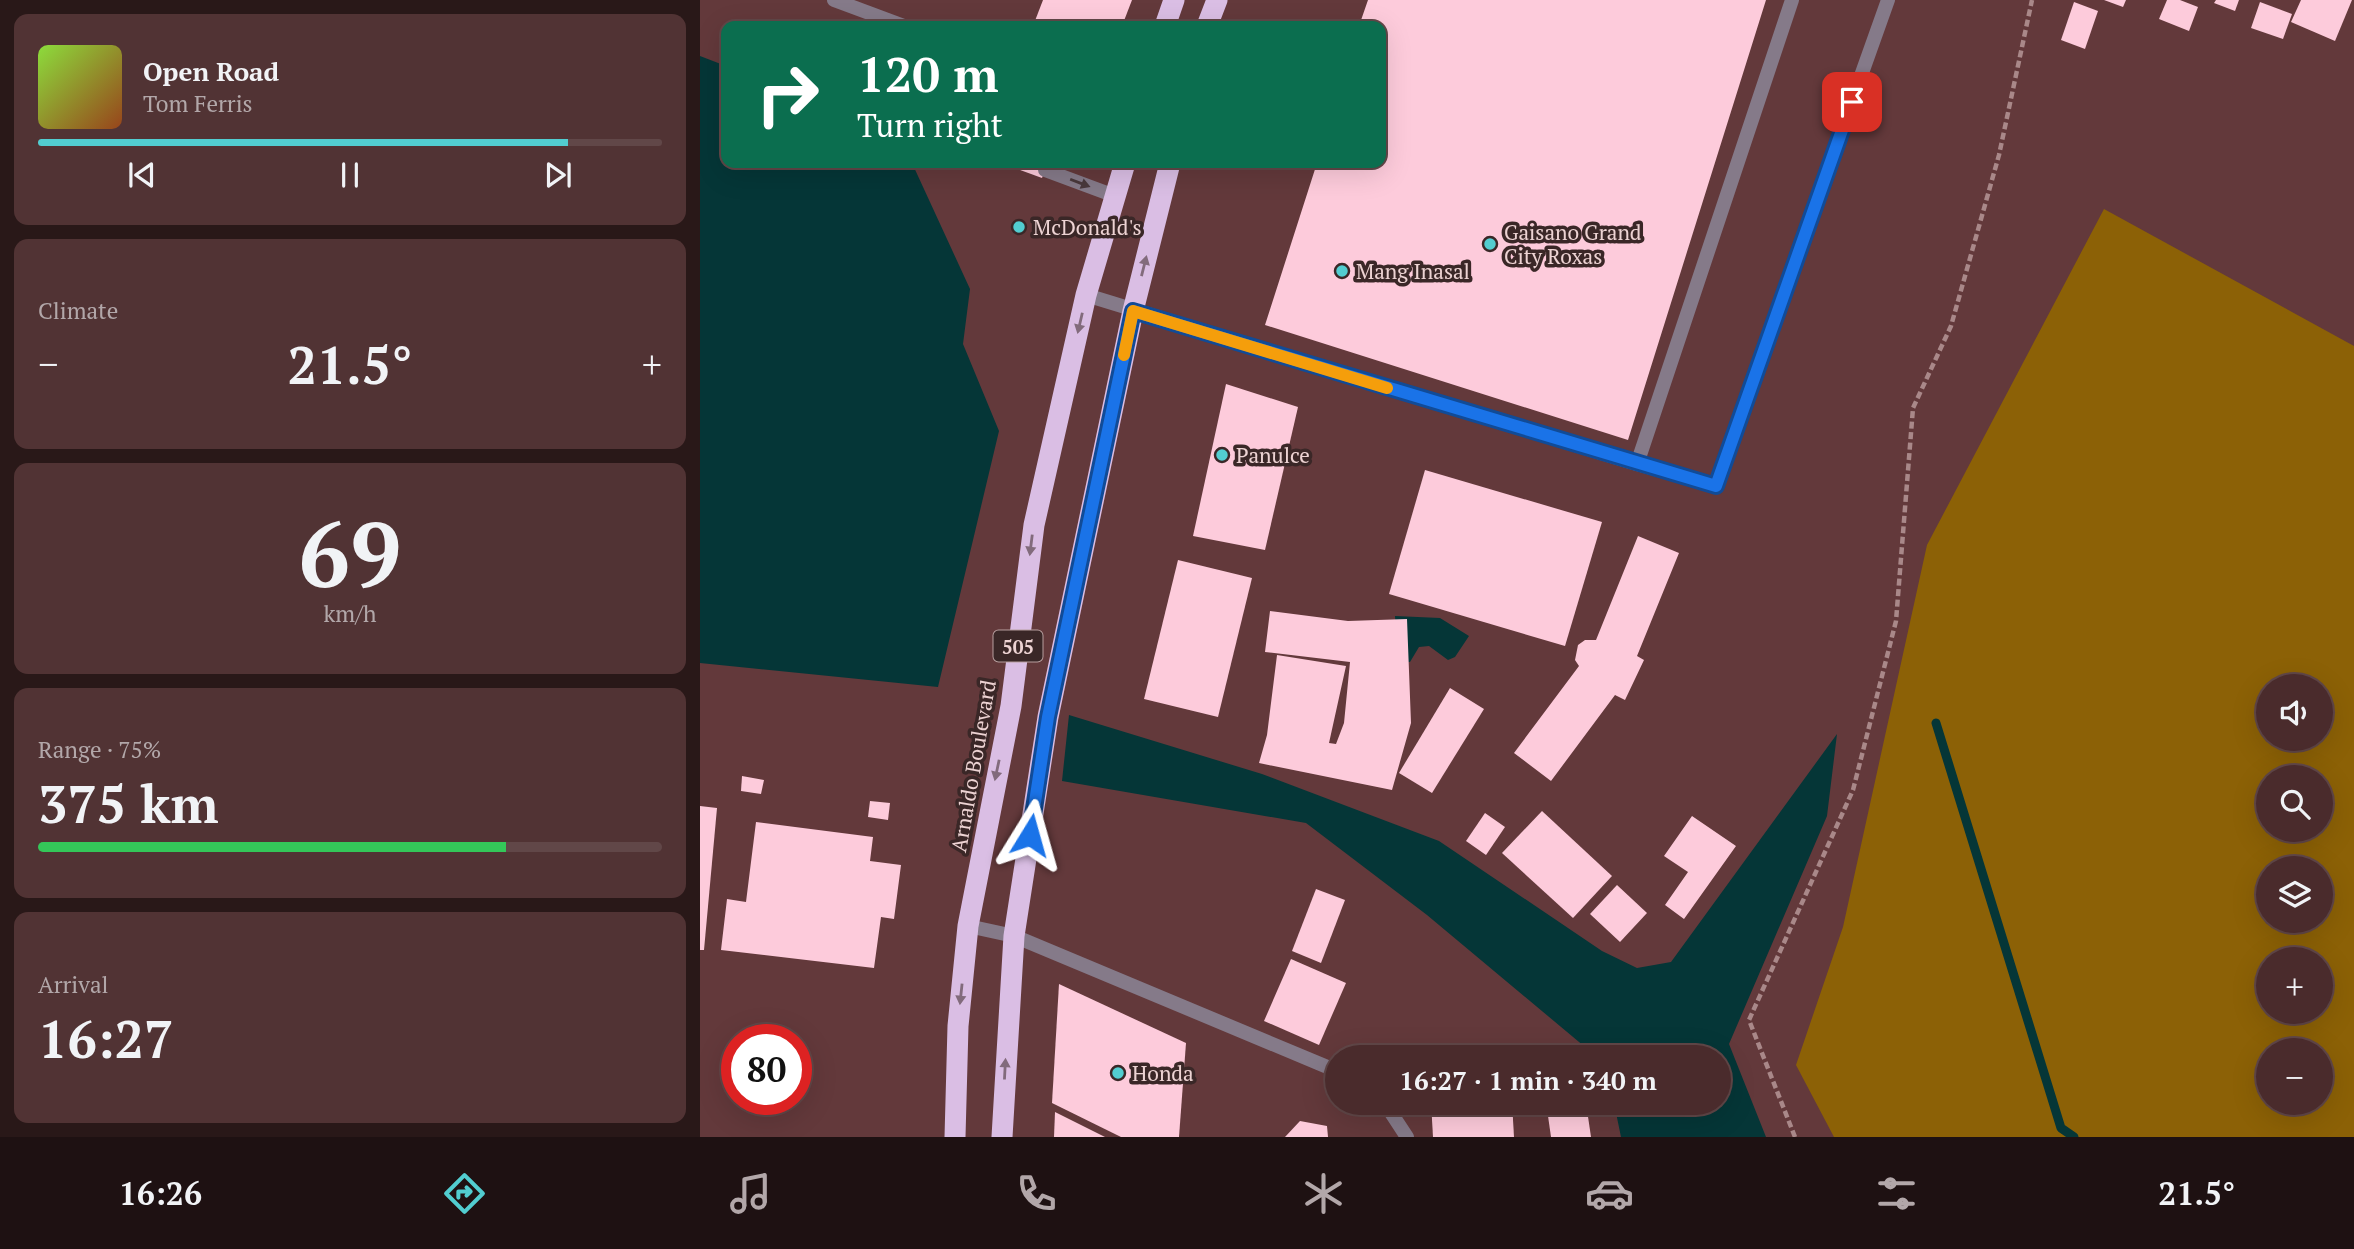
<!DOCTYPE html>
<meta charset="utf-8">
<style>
body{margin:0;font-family:"PT Serif",serif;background:#513334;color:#f1f3f6;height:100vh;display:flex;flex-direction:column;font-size:26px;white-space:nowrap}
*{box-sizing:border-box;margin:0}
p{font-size:23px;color:#b2a7a9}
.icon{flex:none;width:38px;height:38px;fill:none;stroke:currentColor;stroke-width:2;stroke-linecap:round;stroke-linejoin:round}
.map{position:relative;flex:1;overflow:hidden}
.details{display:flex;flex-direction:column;gap:14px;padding:14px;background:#291818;width:700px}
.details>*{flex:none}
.guide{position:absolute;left:21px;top:21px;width:665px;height:147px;border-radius:14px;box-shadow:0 7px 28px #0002,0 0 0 2px #614748;background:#0b6e4f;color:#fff;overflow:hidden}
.tools{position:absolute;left:1556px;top:674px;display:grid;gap:14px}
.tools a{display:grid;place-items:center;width:77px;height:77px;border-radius:50%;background:#4a2b2c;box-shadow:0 7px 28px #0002,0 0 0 2px #614748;font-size:35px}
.speed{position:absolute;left:21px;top:1024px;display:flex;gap:14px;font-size:35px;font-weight:700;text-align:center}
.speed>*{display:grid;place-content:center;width:91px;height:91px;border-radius:50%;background:#4a2b2c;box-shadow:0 7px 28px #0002,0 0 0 2px #614748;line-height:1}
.speed .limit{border:10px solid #d22;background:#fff;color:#111}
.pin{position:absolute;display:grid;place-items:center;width:60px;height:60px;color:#fff;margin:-30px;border-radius:14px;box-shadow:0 4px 10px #0006}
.me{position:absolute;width:77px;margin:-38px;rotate:8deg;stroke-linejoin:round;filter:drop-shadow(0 0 5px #0008)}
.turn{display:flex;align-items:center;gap:24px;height:147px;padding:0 21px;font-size:32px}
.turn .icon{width:91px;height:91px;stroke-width:2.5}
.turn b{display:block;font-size:49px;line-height:60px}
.big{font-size:52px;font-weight:600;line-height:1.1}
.details .card{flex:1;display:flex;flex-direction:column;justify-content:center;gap:10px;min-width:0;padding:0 24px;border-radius:14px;background:#513334}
.details .dial{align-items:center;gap:0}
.dial b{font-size:91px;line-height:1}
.song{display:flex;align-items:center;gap:21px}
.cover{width:84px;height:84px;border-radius:10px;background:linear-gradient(135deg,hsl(90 70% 55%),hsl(20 70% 35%))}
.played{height:7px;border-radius:4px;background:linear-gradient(90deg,#52cdd0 85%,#614748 85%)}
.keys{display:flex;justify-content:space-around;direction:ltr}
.heat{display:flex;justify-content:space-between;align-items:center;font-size:38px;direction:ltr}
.charge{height:10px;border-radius:5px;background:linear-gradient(90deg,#34c759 75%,#614748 0)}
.trip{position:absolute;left:625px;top:1045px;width:406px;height:70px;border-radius:35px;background:#4a2b2c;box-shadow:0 7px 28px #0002,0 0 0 2px #614748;font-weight:600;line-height:70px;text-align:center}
.menu{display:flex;height:112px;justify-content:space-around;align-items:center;background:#1e1112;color:#b2a7a9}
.menu .icon{width:49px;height:49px}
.menu .current{color:#52cdd0}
.menu b{font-size:32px;color:#f1f3f6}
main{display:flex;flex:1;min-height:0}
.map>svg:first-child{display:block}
</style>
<main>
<section class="details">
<div class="card">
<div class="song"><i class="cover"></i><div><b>Open Road</b><p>Tom Ferris</p></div></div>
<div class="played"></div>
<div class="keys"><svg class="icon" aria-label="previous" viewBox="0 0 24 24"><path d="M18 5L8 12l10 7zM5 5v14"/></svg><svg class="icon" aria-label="pause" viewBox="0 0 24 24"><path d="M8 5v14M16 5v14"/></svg><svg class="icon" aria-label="next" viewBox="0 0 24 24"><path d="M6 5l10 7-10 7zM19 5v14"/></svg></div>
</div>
<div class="card"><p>Climate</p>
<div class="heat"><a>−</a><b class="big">21.5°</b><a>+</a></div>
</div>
<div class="card dial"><b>69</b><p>km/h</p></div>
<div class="card"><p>Range · 75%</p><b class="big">375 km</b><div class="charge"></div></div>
<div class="card"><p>Arrival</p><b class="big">16:27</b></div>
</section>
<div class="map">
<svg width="1654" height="1137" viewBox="0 0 1654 1137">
<rect width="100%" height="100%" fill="#63393b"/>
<path fill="#8c6106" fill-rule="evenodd" d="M1404,209L1654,346V1137H1134L1096,1065L1143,927L1227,545ZM1568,686H1620V738H1568ZM1568,777H1620V830H1568ZM1568,868H1620V920H1568ZM1568,959H1620V1012H1568ZM1620,1050V1102H1568V1050Z"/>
<g fill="#053637">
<path d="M0,56L26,66V163H212L270,289L263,344L299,431L238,687L0,663Z"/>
<path d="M695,616L740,618L769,636L755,657L748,660L729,646L719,647L710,662L698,661Z"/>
<path d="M369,715L562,774L739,841L902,951L937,968L971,962L1137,734L1127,816L1029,1044L1066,1137H921L914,1103L1018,1102V1057H897L727,915L606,823L362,781Z"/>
</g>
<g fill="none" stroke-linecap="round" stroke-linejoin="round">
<path stroke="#053637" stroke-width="9" d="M1236,723L1361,1128L1374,1137"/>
</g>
<g fill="#fdcbdb">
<path d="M343,0H432L422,26H333Z"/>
<path d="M668,0H1066L928,440L565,325L617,163H681V26H659Z"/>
<path d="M1404,0H1426L1423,7Z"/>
<path d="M1467,0H1480L1498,7L1489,31L1459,19Z"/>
<path d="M1516,0H1539L1535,11L1514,3Z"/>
<path d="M1601,0H1652L1635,41L1591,22Z"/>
<path d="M1374,2L1398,11L1385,49L1361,40Z"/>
<path d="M1560,2L1592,14L1583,39L1551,28Z"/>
<path d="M301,163H348L342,178Z"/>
<path d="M526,384L598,407L565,550L493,536Z"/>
<path d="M725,470L902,522L865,646L689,594Z"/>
<path d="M938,536L979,553L937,656L944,660L925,700L915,695L851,781L814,753L879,666L875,660L878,645L885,640H896Z"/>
<path d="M478,560L552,578L518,717L444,699Z"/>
<path d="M570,611L648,621L707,619L711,723L692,790L559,763L567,735L577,655L646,666L629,743L636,744L644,723L650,662L565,652Z"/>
<path d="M750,688L784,709L732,793L699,773Z"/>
<path d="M42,776L64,780L61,794L41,791Z"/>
<path d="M170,801L190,803L188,820L168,817Z"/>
<path d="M0,806L17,808L4,950H0Z"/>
<path d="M842,811L912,876L873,918L802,853Z"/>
<path d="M785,813L805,827L786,855L766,841Z"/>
<path d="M992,816L1036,846L984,919L965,905L988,872L964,856Z"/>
<path d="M56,822L173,837L170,861L201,865L194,919L181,917L174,968L21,950L27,899L46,902Z"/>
<path d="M917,885L947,913L920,942L890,914Z"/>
<path d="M616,889L645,900L621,963L592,951Z"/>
<path d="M591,959L646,983L619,1045L564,1021Z"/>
<path d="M359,984L486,1043L479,1137H421L352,1103Z"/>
<path d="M731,1102H812L814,1137H733Z"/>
<path d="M886,1103L891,1137H851L847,1109Z"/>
<path d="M355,1112L405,1137H354Z"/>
<path d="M600,1121L627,1126L628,1137H585Z"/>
</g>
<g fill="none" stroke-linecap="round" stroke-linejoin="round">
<path stroke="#a98889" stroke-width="4.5" stroke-dasharray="7 3.5" stroke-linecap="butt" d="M1095,1137L1049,1020L1153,790L1196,621L1213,408L1251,326L1299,155L1332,0"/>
<g stroke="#857a89" stroke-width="14">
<path d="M134,0L204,26"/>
<path d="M345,170L415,196"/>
<path d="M386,295L937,464L1015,486L1188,0"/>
<path d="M937,464L1092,0"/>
</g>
<g stroke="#857a89" stroke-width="14">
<path d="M268,926L314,936L637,1071"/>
<path d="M684,1102L707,1137"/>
</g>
<g stroke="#dabee4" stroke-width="21">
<path d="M465,26L474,0"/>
<path d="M507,26L517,0"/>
<path d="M255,1137L258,1026L268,926L311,706L334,525L386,295L425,163"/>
<path d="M302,1137L314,936L348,717L433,311L470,163"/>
</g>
</g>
<defs><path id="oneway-solid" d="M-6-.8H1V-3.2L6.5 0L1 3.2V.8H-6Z" transform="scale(1.75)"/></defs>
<use fill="#49383b" href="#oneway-solid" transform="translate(380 183) rotate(21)"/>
<g fill="#826b7c">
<use href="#oneway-solid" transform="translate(444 266) rotate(-76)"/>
<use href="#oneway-solid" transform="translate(380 323) rotate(103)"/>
<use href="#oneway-solid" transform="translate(331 545) rotate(97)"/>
<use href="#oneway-solid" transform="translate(297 770) rotate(102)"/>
<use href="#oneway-solid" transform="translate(261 994) rotate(96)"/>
<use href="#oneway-solid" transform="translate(305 1069) rotate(-87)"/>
</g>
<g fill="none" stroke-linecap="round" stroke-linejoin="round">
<defs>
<path id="route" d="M330,835L348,717L433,311L1016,486L1152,102"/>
</defs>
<use href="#route" stroke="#114b97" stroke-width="18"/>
<use href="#route" stroke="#1a73e8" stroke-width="12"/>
<path stroke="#f59e0b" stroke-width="12" d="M424,355L433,311L687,388"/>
</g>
<g fill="#52cdd0" stroke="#3a2727" stroke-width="2.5">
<circle cx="319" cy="227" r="7"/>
<circle cx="790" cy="244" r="7"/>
<circle cx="642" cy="271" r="7"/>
<circle cx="522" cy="455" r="7"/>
<circle cx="418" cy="1073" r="7"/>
</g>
<g text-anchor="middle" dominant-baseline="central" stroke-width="7" stroke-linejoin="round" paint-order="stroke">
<rect fill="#3a2727" stroke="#b79f9f" stroke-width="2" x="293.5" y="630.5" width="49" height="31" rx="5"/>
<g font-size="19" font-weight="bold" fill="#edd3d3">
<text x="318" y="646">505</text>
</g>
<g font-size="21" fill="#edd3d3" stroke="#3a2727" text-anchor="start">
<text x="333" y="227">McDonald's</text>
<text x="804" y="232">Gaisano Grand<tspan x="804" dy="24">City Roxas</tspan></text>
<text x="656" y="271">Mang Inasal</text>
<text x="536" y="455">Panulce</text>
<text x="432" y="1073">Honda</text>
</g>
<g font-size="21" fill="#edd3d3" stroke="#3a2727">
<text transform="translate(273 766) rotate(-80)">Arnaldo Boulevard</text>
</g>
</g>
</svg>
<div class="tools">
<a><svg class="icon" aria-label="sound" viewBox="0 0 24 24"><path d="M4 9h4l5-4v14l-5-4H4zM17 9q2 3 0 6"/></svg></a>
<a><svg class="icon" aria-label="search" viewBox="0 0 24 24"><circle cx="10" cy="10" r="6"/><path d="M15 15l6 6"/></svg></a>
<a><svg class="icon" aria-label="layers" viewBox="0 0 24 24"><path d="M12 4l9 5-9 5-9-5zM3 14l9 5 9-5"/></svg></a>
<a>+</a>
<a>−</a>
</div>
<div class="speed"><div class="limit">80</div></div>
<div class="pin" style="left:1152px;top:102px;background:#d93025"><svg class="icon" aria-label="arrive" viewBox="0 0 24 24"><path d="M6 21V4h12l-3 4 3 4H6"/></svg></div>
<svg class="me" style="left:330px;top:835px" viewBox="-20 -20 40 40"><path d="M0-17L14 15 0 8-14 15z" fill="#1a73e8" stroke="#fff" stroke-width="4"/></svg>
<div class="trip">16:27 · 1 min · 340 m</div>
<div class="guide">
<div class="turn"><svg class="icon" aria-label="right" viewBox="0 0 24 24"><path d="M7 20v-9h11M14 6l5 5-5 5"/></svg><div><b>120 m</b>Turn right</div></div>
</div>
</div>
</main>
<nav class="menu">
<b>16:26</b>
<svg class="icon current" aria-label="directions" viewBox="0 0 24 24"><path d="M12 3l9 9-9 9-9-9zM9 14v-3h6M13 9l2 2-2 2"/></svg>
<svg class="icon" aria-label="music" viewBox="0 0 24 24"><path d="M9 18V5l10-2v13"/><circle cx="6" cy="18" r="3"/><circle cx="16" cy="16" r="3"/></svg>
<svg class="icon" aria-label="phone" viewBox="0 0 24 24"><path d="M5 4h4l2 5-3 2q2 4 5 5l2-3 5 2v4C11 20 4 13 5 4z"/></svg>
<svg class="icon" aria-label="climate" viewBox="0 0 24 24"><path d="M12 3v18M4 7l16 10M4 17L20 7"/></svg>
<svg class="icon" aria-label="car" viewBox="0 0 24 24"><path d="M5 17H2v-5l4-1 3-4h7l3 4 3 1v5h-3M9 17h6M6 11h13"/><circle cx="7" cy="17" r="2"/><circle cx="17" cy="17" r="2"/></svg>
<svg class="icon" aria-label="filters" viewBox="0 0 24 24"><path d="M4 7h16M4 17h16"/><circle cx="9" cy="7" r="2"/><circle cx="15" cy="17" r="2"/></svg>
<b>21.5°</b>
</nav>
